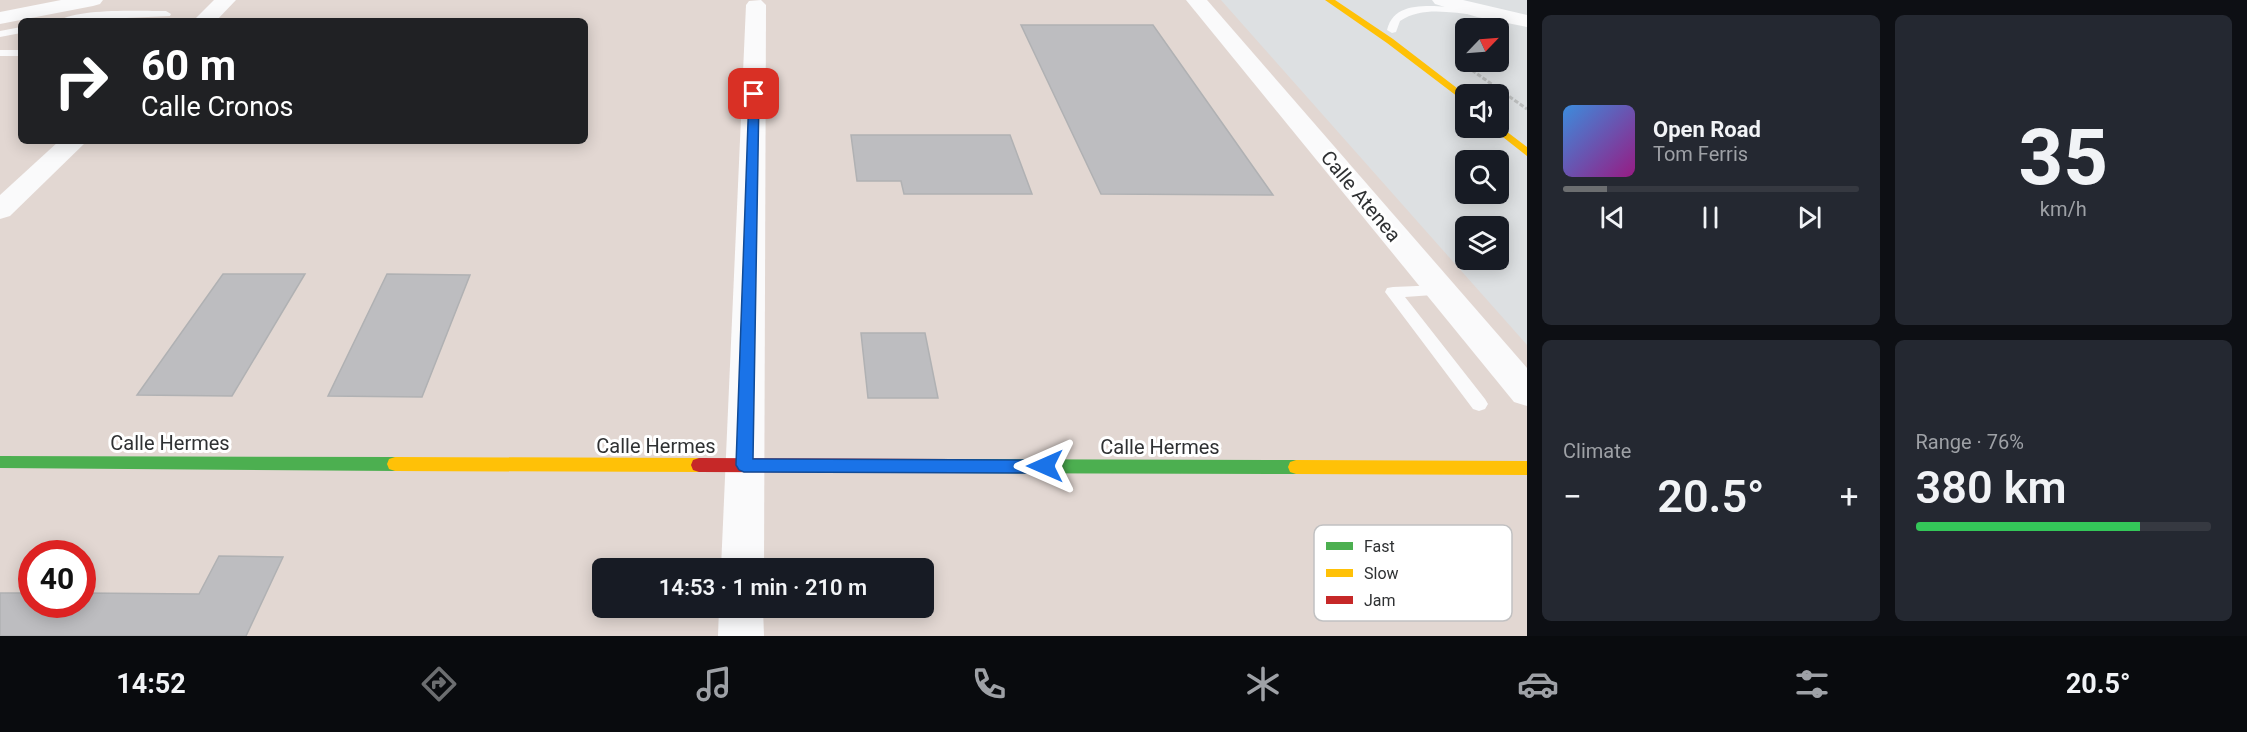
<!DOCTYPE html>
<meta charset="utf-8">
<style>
body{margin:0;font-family:Roboto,sans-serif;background:#242831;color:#f1f3f6;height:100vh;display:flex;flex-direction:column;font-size:22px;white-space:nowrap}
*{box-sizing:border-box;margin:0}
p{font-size:20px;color:#9ea1a6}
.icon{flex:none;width:33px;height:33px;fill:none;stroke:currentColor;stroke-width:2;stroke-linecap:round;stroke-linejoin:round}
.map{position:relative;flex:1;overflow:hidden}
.details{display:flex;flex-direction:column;gap:15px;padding:15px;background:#0d0f14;width:720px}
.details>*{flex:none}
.guide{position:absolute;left:18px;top:18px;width:570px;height:126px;border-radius:9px;box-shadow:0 3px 15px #0003;background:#202124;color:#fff;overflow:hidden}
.needle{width:39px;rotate:65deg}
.tools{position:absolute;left:1455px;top:18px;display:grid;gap:12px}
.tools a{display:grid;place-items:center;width:54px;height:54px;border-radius:9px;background:#171b24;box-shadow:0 3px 15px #0003;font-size:30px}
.speed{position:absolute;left:18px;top:540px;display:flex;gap:12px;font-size:30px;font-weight:700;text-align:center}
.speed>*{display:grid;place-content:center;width:78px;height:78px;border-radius:50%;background:#171b24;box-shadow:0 3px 15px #0003;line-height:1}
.speed .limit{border:9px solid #d22;background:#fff;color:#111}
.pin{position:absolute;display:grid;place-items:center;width:51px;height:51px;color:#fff;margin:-26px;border-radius:12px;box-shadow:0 3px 9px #0006}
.me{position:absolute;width:66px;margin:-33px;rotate:270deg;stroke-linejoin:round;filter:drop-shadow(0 0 4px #0008)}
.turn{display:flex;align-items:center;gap:21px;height:126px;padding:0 24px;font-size:27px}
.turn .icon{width:78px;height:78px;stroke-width:2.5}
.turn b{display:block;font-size:42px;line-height:51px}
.big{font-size:45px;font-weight:600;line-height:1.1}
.details .widget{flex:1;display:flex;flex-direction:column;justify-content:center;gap:9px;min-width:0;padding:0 21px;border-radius:9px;background:#242831}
.details .dial{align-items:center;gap:0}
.dial b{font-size:78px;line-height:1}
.song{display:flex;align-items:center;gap:18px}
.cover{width:72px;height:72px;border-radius:9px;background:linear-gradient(135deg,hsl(210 70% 55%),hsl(310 70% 35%))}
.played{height:6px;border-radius:3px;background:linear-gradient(90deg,#6c6e70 15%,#363941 15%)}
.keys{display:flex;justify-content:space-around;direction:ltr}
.heat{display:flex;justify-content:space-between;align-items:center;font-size:33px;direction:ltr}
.charge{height:9px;border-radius:4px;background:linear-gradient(90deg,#34c759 76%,#363941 0)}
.details .tiles{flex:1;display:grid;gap:15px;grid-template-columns:repeat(2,1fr)}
.trip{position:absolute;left:592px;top:558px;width:342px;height:60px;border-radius:9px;background:#171b24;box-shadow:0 3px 15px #0003;font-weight:600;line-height:60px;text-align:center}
.tab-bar{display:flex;height:96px;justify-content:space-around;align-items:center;background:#090b0e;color:#9ea1a6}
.tab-bar .icon{width:42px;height:42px}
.tab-bar .active{color:#6c6e70}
.tab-bar b{font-size:27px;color:#f1f3f6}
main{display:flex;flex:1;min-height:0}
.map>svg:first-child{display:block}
</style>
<main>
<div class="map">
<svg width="1527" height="636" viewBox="0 0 1527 636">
<rect width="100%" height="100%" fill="#dde0e2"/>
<path fill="#e2d7d2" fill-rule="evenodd" d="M0,0H1221L1527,345V636H0ZM21,21H585V141H21ZM32,554H82V604H32ZM603,568H924V608H603Z"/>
<g fill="#bdbdc0" stroke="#b0b1b3" stroke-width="1.5">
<path d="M1021,25H1153L1273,195L1101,194Z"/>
<path d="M851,135H1010L1032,194H904L901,181H857Z"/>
<path d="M223,274H305L232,396L137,395Z"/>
<path d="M387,274L470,275L422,397L328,396Z"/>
<path d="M861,333H925L938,398H868Z"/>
<path d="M219,556L283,557L246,636H0V593H32V604H82V593L199,594Z"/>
</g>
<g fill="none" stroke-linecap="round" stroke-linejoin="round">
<path stroke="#bec0c0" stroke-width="3" stroke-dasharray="4.5 2" stroke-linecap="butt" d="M1456,59L1527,109"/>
<g fill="#fafafb" fill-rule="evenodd">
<path d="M1434,6L1477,9L1482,12L1477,15C1451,13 1423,6 1400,21L1396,32L1392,33L1387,30C1393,7 1413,6 1434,6Z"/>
<path d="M166,11L171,14L170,16L59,21C76,8 143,11 166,11Z"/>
<path d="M21,27V33L0,37V31Z"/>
<rect x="0" y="50" width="21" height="6"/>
<path d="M1441,285L1447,286L1449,290L1447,294L1405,297L1485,399L1488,404L1485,409L1479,411L1473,409L1385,292L1387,288L1393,287Z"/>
</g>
<g fill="#fafafb" fill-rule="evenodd">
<path d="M61,0H103L100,4L93,6L0,24V12Z"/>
<path d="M214,0H236L216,21H193Z"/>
<path d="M761,0L766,5L764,568H721L746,5L749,1Z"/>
<path d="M1186,0H1207L1527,368V406L1514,402Z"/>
<path d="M1432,0H1463L1527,15V27L1477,17L1435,4Z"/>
<path d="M59,141H87L10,216L0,219V195Z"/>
<path d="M719,608H763L764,636H718Z"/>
</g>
<g fill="#4caf50" fill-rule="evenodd">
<path d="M0,456L395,457L401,459L403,464L401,469L395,471L0,468Z"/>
<path d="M953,459L1296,460L1302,462L1304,467L1302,472L1296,474L953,473L947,471L945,466L947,461Z"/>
</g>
<g fill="#ffc107" fill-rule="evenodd">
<path d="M1325,0H1335L1393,39L1466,95V103L1387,43Z"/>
<path d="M1498,125L1527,147V156L1494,130L1493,128H1498Z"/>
<path d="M395,457L699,458L705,460L707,465L705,470L699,472L395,471L389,469L387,464L389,459Z"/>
<path d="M1296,460L1527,461V475L1296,474L1290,472L1288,467L1290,462Z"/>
</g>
<path fill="#c62828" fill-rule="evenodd" d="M699,458L953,459L959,461L961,466L959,471L953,473L699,472L693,470L691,465L693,460Z"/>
</g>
<path fill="#1a73e8" stroke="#114b97" stroke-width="1.5" d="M754,91L759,94L753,459L1045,460L1050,462L1053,466L1050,471L1045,473L744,472L739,470L736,465L749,94Z"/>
<g text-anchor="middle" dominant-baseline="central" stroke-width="6" stroke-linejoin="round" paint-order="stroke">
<g font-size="20" fill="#2f3133" stroke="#fff">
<text transform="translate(1361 196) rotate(50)">Calle Atenea</text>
<text x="170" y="443">Calle Hermes</text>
<text x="656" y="446">Calle Hermes</text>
<text x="1160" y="447">Calle Hermes</text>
</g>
</g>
<rect x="1314" y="525" width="198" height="96" rx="9" fill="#fff" stroke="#c1c1c2" stroke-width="1.5"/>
<rect x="1326" y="542" width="27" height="8" fill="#4caf50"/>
<rect x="1326" y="569" width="27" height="8" fill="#ffc107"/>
<rect x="1326" y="596" width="27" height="8" fill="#c62828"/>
<g font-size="16" fill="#2f3133">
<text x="1364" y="552">Fast</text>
<text x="1364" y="579">Slow</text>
<text x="1364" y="606">Jam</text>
</g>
</svg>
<div class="tools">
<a><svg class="needle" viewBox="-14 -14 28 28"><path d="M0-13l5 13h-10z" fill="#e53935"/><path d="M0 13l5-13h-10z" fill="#9ea1a6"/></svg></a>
<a><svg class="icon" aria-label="sound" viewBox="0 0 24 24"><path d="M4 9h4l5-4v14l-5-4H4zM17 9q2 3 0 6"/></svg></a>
<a><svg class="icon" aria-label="search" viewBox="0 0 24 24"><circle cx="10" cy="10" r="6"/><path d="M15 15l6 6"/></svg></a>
<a><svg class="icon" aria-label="layers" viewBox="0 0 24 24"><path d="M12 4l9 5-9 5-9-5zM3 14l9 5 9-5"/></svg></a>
</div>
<div class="speed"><div class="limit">40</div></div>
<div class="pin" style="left:754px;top:94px;background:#d93025"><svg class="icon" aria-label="arrive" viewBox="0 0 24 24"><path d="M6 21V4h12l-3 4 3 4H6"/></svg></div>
<svg class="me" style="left:1045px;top:466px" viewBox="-20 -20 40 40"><path d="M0-17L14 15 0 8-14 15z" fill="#1a73e8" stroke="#fff" stroke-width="4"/></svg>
<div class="trip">14:53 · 1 min · 210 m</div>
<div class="guide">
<div class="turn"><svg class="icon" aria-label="right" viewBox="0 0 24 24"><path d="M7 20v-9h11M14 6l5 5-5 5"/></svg><div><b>60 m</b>Calle Cronos</div></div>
</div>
</div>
<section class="details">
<div class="tiles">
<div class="widget">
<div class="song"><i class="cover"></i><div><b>Open Road</b><p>Tom Ferris</p></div></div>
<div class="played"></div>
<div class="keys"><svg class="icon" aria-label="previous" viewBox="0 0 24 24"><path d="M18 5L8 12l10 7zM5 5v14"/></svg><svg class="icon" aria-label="pause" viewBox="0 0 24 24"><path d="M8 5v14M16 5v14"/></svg><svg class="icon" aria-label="next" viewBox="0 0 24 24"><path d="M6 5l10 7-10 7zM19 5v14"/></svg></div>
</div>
<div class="widget dial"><b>35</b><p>km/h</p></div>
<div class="widget"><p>Climate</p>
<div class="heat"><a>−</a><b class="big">20.5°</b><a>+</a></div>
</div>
<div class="widget"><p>Range · 76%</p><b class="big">380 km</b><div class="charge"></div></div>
</div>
</section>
</main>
<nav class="tab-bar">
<b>14:52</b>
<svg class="icon active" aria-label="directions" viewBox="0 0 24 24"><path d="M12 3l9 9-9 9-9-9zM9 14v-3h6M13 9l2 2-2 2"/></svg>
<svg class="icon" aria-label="music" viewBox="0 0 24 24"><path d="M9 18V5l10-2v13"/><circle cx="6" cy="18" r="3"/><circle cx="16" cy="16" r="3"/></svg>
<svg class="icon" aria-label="phone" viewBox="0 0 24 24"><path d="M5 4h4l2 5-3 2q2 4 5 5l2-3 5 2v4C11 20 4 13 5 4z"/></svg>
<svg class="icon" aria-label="climate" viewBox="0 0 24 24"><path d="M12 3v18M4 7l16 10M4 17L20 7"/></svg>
<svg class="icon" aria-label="car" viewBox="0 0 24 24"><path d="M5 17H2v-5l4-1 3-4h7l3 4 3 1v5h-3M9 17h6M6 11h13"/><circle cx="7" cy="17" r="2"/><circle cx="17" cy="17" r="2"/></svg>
<svg class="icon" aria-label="filters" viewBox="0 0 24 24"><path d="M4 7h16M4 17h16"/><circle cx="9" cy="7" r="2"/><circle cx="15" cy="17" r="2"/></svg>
<b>20.5°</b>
</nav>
